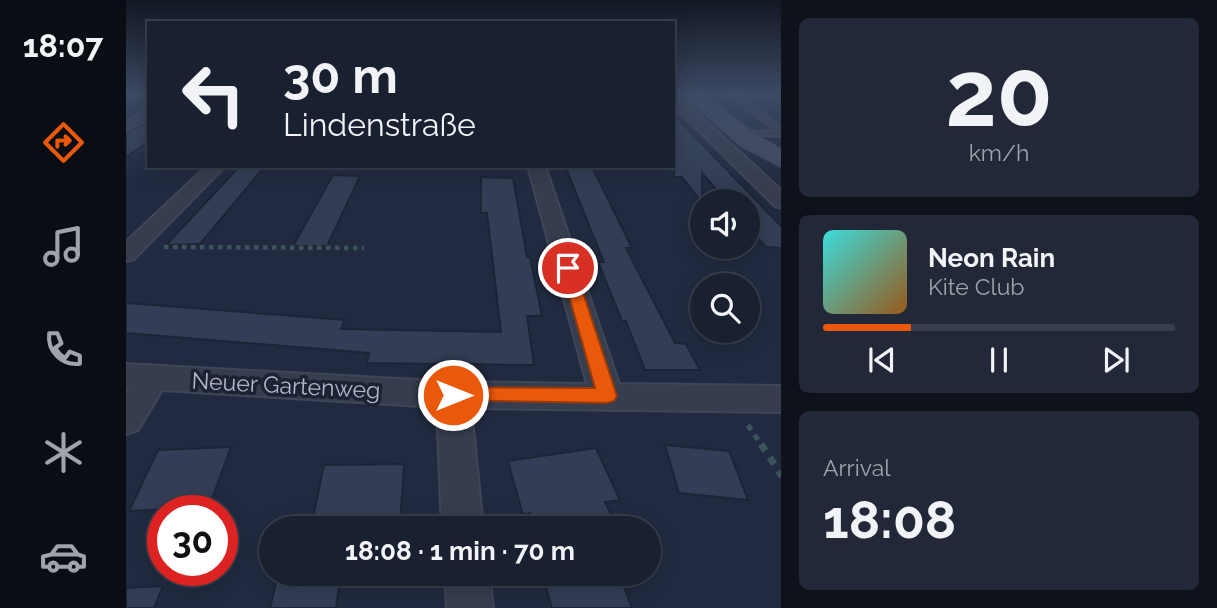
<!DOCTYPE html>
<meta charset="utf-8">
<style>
body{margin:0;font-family:Raleway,sans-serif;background:#222838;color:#f1f3f6;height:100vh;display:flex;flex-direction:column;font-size:26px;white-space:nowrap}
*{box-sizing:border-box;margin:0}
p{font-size:23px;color:#9fa3ab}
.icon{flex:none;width:38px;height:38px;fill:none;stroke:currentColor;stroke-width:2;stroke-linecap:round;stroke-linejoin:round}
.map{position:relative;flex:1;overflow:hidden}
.panel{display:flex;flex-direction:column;gap:18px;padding:18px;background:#0e121a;width:436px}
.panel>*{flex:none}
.banner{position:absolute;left:21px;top:21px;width:528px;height:147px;border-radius:0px;box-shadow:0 4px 18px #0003,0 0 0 2px #373e4c;background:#192030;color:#f1f3f6;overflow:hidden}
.controls{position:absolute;left:564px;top:189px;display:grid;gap:14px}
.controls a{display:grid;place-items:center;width:70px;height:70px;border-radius:50%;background:#192030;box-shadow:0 4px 18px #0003,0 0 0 2px #373e4c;font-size:35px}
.speed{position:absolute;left:21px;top:495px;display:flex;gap:14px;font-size:35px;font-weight:700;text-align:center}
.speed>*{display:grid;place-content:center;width:91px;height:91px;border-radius:50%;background:#192030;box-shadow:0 4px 18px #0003,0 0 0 2px #373e4c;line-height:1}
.speed .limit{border:10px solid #d22;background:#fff;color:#111}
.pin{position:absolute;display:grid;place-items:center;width:60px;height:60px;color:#fff;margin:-30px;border:4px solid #fff;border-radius:50%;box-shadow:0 2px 7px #0007}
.me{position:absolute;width:77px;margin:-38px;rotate:90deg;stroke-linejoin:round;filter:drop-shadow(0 0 5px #0008)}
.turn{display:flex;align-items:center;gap:24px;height:147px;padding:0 21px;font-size:32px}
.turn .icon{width:91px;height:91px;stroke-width:2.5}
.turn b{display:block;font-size:49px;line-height:60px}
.big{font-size:52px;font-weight:700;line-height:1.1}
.panel .tile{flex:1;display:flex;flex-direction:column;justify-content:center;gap:10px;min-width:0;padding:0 24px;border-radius:10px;background:#222838}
.panel .dial{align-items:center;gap:0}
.dial b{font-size:91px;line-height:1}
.song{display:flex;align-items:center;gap:21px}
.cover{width:84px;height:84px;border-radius:10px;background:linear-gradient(135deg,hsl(180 70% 55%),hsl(30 70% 35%))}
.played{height:7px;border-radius:4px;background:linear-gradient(90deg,#ea580c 25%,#373e4c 25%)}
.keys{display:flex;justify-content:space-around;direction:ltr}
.trip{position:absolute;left:133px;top:516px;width:402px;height:70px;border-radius:35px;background:#192030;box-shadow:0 4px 18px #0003,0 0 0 2px #373e4c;font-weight:700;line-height:70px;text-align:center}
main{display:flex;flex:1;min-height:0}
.menu{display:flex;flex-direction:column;width:126px;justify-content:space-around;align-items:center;background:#0a0d13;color:#9fa3ab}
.menu .icon{width:49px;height:49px}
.menu .current{color:#ea580c}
.menu b{font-size:32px;color:#f1f3f6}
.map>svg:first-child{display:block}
</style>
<main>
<nav class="menu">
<b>18:07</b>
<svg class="icon current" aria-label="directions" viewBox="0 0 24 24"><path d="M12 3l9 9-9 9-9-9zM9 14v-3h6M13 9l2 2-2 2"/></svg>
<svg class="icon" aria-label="music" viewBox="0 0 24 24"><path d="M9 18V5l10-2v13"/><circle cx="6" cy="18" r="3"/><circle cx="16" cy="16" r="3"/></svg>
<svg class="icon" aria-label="phone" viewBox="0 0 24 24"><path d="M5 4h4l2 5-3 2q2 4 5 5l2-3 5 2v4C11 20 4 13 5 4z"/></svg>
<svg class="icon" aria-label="climate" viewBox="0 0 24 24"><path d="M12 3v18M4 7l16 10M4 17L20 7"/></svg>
<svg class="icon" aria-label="car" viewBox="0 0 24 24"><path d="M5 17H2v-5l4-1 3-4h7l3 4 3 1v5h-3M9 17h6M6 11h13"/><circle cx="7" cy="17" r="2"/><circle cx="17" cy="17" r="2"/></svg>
</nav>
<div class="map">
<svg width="656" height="608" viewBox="0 0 656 608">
<rect width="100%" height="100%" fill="#212a40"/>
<g fill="#333e56" stroke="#1d2436" stroke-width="2">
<path d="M548,115L656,227V248L640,247L621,226V201H600L576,173V203L556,177H548Z"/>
<path d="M23,122V141L0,157V133Z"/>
<path d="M114,166H139L74,244L40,245Z"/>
<path d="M439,166L466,167L506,248H500L549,343L560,344L574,370H519L500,321H496L472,262H478Z"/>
<path d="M207,175L234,176L201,246H167Z"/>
<path d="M355,177L387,178L401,257H404L416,316H401L408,365L241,363L243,353L0,333V303L219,320L215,329L375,332L361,213H355Z"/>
<path d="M539,445L603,451L622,500L553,493Z"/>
<path d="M105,447L83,507L3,511L32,450Z"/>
<path d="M470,448L494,500L479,502L486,517L476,519L480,528H409L404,513L397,515L382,461Z"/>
<path d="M278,464L274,526L185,528L198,465Z"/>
<path d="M152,574H215L210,608H144Z"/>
<path d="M416,574H493L506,608H426Z"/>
<path d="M37,586L28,608H0V588Z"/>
</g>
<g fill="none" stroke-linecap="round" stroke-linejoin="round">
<defs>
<path id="lane" d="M605,95H612L656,128V136L612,134V132L614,131L651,132Z"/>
<g id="street">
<path d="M548,95L552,96L656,191V208L649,206L548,106Z"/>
<path d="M23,109V119L0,131V121Z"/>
<path d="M81,166H99L8,259L0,261V242Z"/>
<path d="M402,166H419L493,384L656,386V412L345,408L357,528H316L311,407L36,390L12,430L0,434V393L3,388H0V364L327,382L461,384Z"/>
<path d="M319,574H363L367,608H321Z"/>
</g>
<path id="secondary" d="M558,95H577L630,135L656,150V167L614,145Z"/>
</defs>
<use href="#lane" stroke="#3f4658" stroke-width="4"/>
<use href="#street" stroke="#3f4658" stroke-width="4"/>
<use href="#secondary" stroke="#3f4658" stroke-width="3"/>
<path stroke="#3c5359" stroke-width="4.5" stroke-dasharray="4.5 4.5" stroke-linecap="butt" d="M38,247L238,248"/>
<path stroke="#3c5359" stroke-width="5" stroke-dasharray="6 6" stroke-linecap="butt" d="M622,425L636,446"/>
<path stroke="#3c5359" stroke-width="7" stroke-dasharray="8 8" stroke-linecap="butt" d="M635,444L656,476"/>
<use href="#lane" fill="#363d4f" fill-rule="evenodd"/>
<use href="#street" fill="#363d4f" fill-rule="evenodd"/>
<use href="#secondary" fill="#434b63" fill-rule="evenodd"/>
</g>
<linearGradient id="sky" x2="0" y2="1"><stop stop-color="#121723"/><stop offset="0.52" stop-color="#3d4a64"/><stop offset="1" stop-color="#3d4a64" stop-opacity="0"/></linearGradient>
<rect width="656" height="181" fill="url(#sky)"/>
<path fill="#ea580c" stroke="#983908" stroke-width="2" d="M442,264L449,268L491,396L488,401L481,403L320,400L317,395L320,389L327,387L469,388L435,268Z"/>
<g text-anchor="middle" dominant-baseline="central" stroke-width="7" stroke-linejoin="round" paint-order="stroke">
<g font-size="23" fill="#b2b8ca" stroke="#1b2234">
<text transform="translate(160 385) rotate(3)">Neuer Gartenweg</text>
</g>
</g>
</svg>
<div class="controls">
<a><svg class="icon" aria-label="sound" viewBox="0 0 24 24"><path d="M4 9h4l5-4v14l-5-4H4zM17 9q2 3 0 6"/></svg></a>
<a><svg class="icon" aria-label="search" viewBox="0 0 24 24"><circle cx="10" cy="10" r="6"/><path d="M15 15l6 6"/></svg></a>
</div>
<div class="speed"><div class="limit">30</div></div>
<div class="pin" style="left:442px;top:268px;background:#d93025"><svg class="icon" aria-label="arrive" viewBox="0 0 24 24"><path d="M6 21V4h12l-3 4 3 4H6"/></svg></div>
<svg class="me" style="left:327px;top:395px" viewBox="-20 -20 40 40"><circle r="17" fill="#ea580c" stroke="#fff" stroke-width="3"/><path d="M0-11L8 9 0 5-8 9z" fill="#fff"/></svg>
<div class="trip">18:08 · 1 min · 70 m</div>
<div class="banner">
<div class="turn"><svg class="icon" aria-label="left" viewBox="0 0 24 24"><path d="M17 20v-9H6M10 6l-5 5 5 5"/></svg><div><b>30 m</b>Lindenstraße</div></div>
</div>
</div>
<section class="panel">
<div class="tile dial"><b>20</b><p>km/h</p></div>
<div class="tile">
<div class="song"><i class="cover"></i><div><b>Neon Rain</b><p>Kite Club</p></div></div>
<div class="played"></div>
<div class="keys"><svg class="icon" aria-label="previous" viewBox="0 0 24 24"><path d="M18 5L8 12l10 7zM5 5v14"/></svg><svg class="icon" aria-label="pause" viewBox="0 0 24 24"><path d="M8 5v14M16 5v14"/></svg><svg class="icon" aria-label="next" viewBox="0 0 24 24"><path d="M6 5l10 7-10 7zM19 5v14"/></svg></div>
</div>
<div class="tile"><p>Arrival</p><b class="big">18:08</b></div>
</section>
</main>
